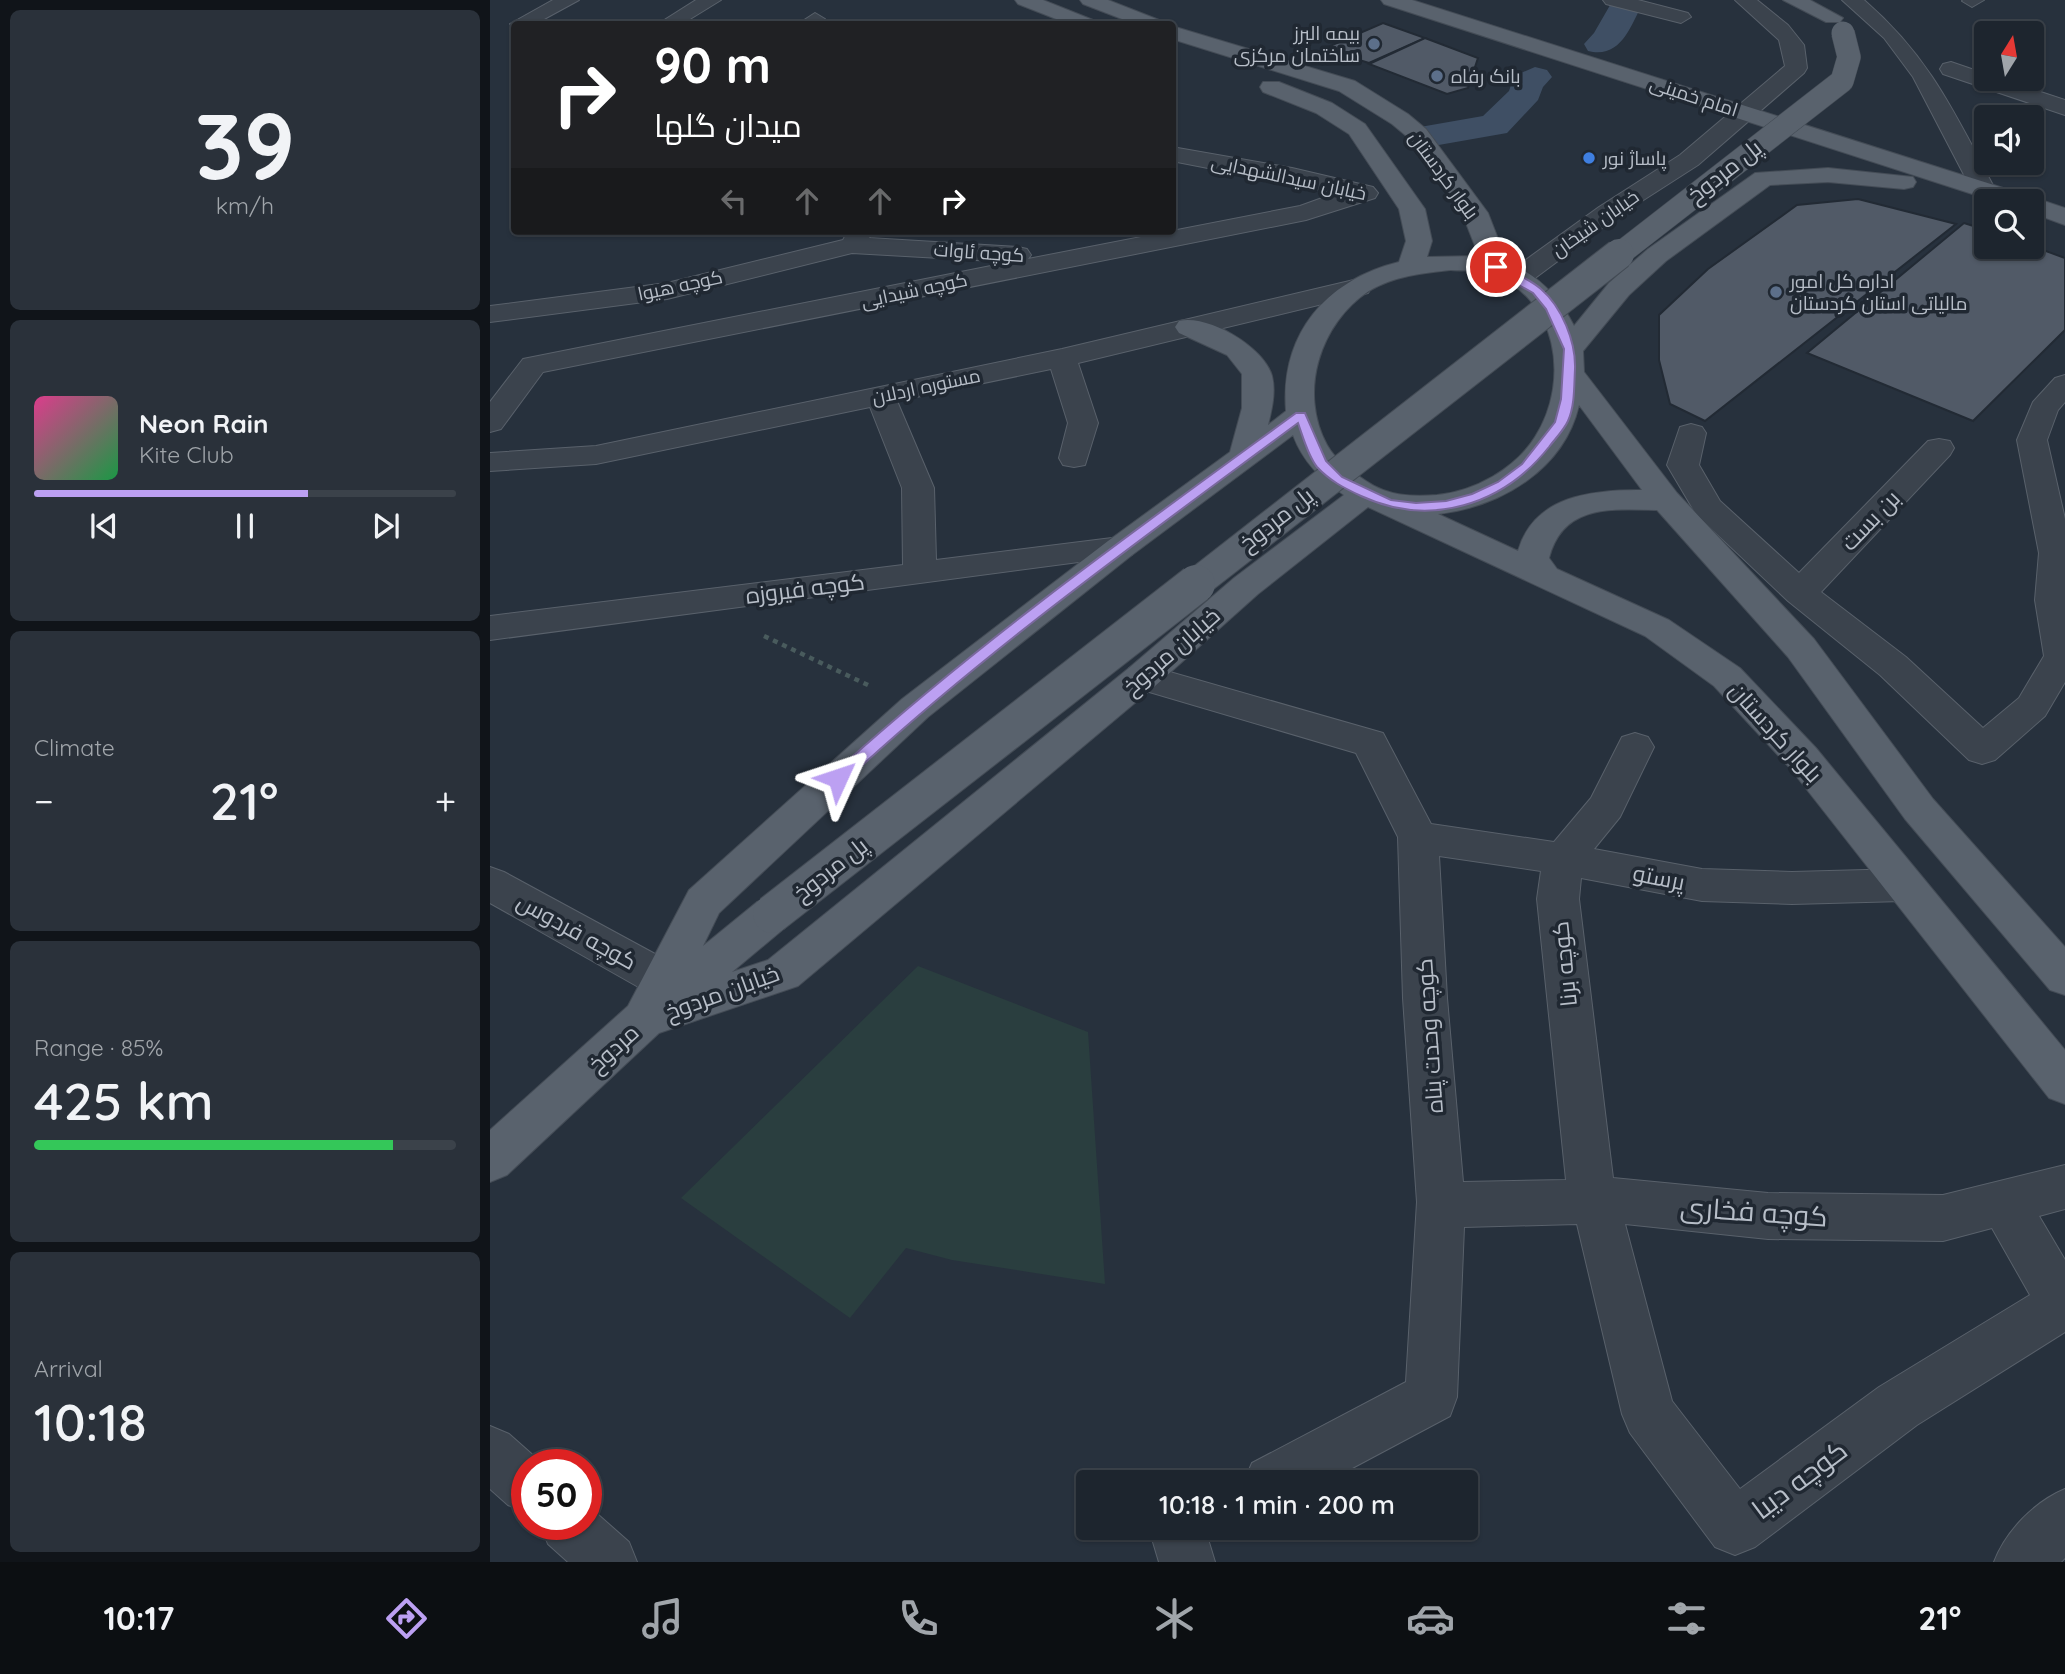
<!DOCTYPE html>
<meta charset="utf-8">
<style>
body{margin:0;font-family:Quicksand,Cairo,sans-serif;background:#2a313a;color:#f1f3f6;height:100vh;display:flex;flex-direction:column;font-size:26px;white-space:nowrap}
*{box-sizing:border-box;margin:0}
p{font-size:23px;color:#a0a5aa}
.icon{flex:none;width:38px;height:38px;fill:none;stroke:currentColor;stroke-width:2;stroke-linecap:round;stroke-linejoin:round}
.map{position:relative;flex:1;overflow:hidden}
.panel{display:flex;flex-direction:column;gap:10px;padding:10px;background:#101419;width:490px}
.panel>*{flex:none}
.banner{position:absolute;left:21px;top:21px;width:665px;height:214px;border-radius:7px;box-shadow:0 2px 5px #0004,0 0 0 2px #3b424a;background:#202124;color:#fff;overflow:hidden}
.needle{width:46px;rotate:11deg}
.tools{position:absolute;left:1484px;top:21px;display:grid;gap:14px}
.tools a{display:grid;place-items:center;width:70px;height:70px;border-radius:7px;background:#1d252e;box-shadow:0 2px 5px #0004,0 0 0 2px #3b424a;font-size:35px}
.speed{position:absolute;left:21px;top:1449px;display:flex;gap:14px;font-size:35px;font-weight:700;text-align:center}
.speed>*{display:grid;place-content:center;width:91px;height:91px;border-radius:50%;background:#1d252e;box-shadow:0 2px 5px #0004,0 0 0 2px #3b424a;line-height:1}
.speed .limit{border:10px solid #d22;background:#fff;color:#111}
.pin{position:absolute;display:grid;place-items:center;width:60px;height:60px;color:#fff;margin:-30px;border:4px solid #fff;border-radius:50%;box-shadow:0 2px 7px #0007}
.me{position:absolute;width:77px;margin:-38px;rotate:48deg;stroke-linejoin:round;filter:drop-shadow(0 0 5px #0008)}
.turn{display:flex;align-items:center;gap:24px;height:147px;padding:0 28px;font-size:32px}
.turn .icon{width:91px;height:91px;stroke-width:2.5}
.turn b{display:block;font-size:49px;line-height:60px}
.lanes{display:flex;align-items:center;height:66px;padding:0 28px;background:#0003;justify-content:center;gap:35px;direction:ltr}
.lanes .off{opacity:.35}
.big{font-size:52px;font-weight:600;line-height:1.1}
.panel .tile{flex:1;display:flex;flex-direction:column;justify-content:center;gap:10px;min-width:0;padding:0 24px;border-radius:10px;background:#2a313a}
.panel .dial{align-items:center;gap:0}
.dial b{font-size:91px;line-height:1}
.song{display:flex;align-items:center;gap:21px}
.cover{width:84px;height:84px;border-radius:10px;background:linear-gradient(135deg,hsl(330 70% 55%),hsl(140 70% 35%))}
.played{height:7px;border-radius:4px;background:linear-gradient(90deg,#bca0f2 65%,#3b424a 65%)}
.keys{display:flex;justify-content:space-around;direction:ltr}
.heat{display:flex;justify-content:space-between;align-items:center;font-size:38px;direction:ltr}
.charge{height:10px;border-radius:5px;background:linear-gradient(90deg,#34c759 85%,#3b424a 0)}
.trip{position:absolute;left:586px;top:1470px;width:402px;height:70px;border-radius:7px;background:#1d252e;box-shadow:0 2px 5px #0004,0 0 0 2px #3b424a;font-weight:600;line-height:70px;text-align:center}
.tabs{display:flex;height:112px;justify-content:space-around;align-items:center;background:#0c0f12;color:#a0a5aa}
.tabs .icon{width:49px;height:49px}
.tabs .selected{color:#bca0f2}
.tabs b{font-size:32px;color:#f1f3f6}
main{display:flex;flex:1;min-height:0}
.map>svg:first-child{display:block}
</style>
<main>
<section class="panel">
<div class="tile dial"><b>39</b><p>km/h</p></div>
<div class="tile">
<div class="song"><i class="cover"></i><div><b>Neon Rain</b><p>Kite Club</p></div></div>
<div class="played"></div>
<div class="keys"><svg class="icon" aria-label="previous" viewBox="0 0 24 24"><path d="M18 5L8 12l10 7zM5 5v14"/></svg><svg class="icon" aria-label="pause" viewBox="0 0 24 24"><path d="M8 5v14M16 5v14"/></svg><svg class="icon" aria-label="next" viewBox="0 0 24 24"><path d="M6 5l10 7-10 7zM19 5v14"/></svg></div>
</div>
<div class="tile"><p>Climate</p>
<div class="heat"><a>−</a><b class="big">21°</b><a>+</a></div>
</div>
<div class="tile"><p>Range · 85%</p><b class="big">425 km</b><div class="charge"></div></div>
<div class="tile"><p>Arrival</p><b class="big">10:18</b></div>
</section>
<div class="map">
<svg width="1575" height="1562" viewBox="0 0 1575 1562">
<rect width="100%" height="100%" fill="#27313d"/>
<path fill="#2a3e3f" d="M428,966L598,1032L615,1284L462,1260L416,1248L360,1318L191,1198Z"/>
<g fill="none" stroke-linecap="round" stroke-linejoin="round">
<g fill="#3f4f64" fill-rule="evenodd">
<path d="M1123,0H1151L1153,3C1140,27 1131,59 1098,51L1094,44L1104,33Z"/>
<path d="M1045,67L1057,70L1062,77L1053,87L1048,100L1017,133L943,146L930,143L925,135L930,127L993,116L1019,91L1024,76Z"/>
</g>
</g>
<g fill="#515a67" stroke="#222a34" stroke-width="2">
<path d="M893,23L935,38L879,63L833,49Z"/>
<path d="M935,38L988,58L978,88L957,94L879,64Z"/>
<path d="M1368,199L1466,224L1215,421L1180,404L1169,360V315L1218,269L1307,205Z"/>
<path d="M1474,223L1496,230V247L1542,246L1575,258V330L1483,421L1317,353Z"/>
</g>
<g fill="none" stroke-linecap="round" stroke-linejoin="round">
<defs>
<g id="minor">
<path d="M63,0H89L45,24H24V29L20,24Z"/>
<path d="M206,0H231L192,24H168Z"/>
<path d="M1113,0H1148L1198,13L1201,17L1191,23L1116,4Z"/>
<path d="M1245,0H1267L1298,25L1314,45L1317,68L1314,73L1208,165L1127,217L1037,284H1019L1015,278L1019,272L1109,207L1190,155L1295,66L1289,40Z"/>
<path d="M1352,0H1374C1440,57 1465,114 1505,189L1502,194H1484L1423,77L1394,38Z"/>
<path d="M1494,0L1482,7L1472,1L1473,0Z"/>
<path d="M325,13L335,19L331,24H308Z"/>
<path d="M1461,62L1496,74V79H1511L1575,100V115L1453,74L1450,69L1453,64Z"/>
<path d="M682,147L802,168L883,187L888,193L885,198L816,220L53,372L11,429L0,432V402L33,359L521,262L362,253L177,299L0,322V306L177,283L353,240L358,231H384L379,238L528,247L537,249L541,255L538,259L810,206L846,193L682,161Z"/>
<path d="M868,279L878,281L882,287L878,293L588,363L608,423L595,465L584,467L573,465L569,458L578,423L561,369L407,401L444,488L446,560L630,537L642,541L647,548L642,555L0,640V616L413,565L412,488L380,407L106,464L0,471V453L106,446L572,349Z"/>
<path d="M1575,375V402L1568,410L1557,440L1575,519V682L1555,716L1505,760L1492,764L1479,760L1390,675L1298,601L1206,514L1177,465L1190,427L1201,424L1212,427L1216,433L1209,465L1230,501L1309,573L1438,441L1449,439L1460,441L1464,448L1460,455L1331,592L1416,657L1493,728L1529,698L1554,656L1545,600L1549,553L1527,440L1543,402L1565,378Z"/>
<path d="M652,664L893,733L941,824L1064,842L1101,798L1132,737L1145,733L1158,737L1164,747L1130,817L1104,849L1212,869L1302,872L1413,869L1427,874L1433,885L1427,896L1413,901L1302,904L1212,901L1091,878L1089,899L1123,1178L1278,1193L1453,1195L1575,1165V1209L1549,1216L1575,1260V1332L1427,1425L1265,1547L1245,1555L1225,1547L1140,1433L1132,1414L1087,1224L974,1227L967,1397L960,1416L836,1482H754L762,1463L916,1382L927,1202L913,998L908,837L866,753L639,686L634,677L639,668ZM949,856L1051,871L1047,899L1076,1180L973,1182L957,998ZM1135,1224L1278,1239L1453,1241L1502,1228L1540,1295L1389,1387L1250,1489L1182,1401Z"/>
<path d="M0,867L14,872L189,967L196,980L189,993L174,998L159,993L0,903Z"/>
<path d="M0,1426L19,1434L54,1465H37V1513L18,1505L0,1489Z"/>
<path d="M1575,1489V1558L1571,1562H1504C1516,1531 1544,1502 1575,1489Z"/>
<path d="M96,1504L139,1542L147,1562H78L58,1544L50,1524H96Z"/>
<path d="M662,1528H723L718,1539L725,1562H669L660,1532Z"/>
</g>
<g id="major">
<path d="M525,0H553L603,20L606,24H579L528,4Z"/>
<path d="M590,0H618L669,20L672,24H645L593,4Z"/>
<path d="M891,0H922L1551,200L1575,208V225L1542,213V201H1504L894,4Z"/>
<path d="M1293,0H1320L1353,18L1350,22H1336Z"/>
<path d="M682,26L865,81L918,114L936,129L998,213L1017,262C1048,275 1069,296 1084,326L1119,283L1158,249L1265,173L1338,168L1423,177L1426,182L1423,187L1414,189L1338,182L1280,185L1176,261L1139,295L1093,351L1094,372L1187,493L1324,639L1443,799L1575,947V995L1560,990L1415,819L1298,657L1167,510C1121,509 1073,504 1059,558L1067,569L1179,620L1250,668L1326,748L1575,1050V1104L1559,1098L1300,768L1224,686L1155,636L878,507L768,594L665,686L308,986L169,1033L17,1175L0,1182V1130L138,1006L199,890L412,699L618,541L740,452L752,408V374L737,355L689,333L685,327L689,321C718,314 774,347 782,376C786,392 782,409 778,425L796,411C790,334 836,280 909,262L916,241L909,209L859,134L826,113L773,92L770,87L773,82H789L842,103L875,124L935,209L942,241L937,257L989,256L972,213L920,139L902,124L849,91L682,39ZM961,270C973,271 987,270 998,273C1068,295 1081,381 1045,437C1025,469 985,491 947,495C922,497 898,496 876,481C861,471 846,461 837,445C808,392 830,323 879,291C904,276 933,273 961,270ZM1089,405L1152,490C1103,490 1044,495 1028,551L948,514C1010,507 1074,470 1089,405ZM803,435C813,462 831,479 854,495L744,578L639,668L278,960L242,972L297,926L303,914L297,902L282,897L267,902L213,946L229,913L438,717L642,555Z"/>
</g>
</defs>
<use href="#minor" stroke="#59616b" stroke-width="2"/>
<use href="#major" stroke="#444c56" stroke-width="2"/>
<path stroke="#495b5d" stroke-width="4.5" stroke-dasharray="5 5" stroke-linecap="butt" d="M274,636L380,686"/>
<use href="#minor" fill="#3b434d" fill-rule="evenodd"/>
<use href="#major" fill="#59626d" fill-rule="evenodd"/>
<defs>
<path id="major-bridge-far2" d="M1127,256L1352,81L1359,57L1353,33"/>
<path id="major-bridge-far1" d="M703,586L1129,254"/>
<path id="major-bridge" d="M282,914L706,584"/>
</defs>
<use href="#major-bridge-far2" stroke="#444c56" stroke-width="24" stroke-linecap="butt"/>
<use href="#major-bridge-far1" stroke="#444c56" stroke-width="32" stroke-linecap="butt"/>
<use href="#major-bridge" stroke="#444c56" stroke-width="40" stroke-linecap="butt"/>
<use href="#major-bridge-far2" stroke="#59626d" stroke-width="23"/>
<use href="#major-bridge-far1" stroke="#59626d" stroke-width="30"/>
<use href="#major-bridge" stroke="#59626d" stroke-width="38"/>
</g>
<path fill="#bca0f2" stroke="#7a689d" stroke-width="2" d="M1002,265H1009C1022,272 1040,279 1051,289C1072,307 1086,342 1085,369C1084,386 1085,405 1078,421C1074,430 1065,439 1059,447C1013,505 940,528 871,496C854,488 840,481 827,467C818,456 813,437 808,423C653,538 495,651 354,782H343V774C488,642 648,528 806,413H815L836,461L852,477L901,500L926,503L956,501L982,494L1008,482L1032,464L1065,422L1071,399L1074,349L1056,309L1043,293L1002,270Z"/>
<g fill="#5c6f8a" stroke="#202832" stroke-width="2.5">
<circle cx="884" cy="44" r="7"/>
<circle cx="947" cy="76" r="7"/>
<circle cx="1286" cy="292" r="7"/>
</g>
<circle fill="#3f7fe0" stroke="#202832" stroke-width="2.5" cx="1099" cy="158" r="7"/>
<g text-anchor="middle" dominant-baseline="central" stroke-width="7" stroke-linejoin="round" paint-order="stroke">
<g font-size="19" fill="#b7bec8" stroke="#202832" text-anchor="start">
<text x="870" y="33" text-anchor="end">بیمه البرز<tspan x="870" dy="22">ساختمان مرکزی</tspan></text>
<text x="961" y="76">بانک رفاه</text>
<text x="1113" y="158">پاساژ نور</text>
<text x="1300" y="281">اداره کل امور<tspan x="1300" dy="22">مالیاتی استان کردستان</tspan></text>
</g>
<g font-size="19" fill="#b7bec8" stroke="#202832">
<text transform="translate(1204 96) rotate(18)">امام خمینی</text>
<text transform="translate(954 175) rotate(54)">بلوار کردستان</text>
<text transform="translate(799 177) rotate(12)">خیابان سیدالشهدایی</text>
<text transform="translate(1105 223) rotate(-35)">خیابان شیخان</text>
<text transform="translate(489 252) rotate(4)">کوچه ئاوات</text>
<text transform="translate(190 285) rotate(-12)">کوچه هیوا</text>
<text transform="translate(424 290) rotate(-12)">کوچه شیدایی</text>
<text transform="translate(436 386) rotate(-12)">مستوره اردلان</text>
</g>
<g font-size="23" fill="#b7bec8" stroke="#202832">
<text transform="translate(1234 171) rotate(-38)">پل مردوخ</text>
<text transform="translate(786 519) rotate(-38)">پل مردوخ</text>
<text transform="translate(1380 520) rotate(-46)">بن بست</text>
<text transform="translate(315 588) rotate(-7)">کوچه فیروزه</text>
<text transform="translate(681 651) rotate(-41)">خیابان مردوخ</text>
<text transform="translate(1286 732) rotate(48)">بلوار کردستان</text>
<text transform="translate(340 869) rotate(-38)">پل مردوخ</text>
<text transform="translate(1169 877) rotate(11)">پرستو</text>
<text transform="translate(87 931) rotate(29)">کوچه فردوس</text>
<text transform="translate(1074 964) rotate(-96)">کوچه برنا</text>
<text transform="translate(232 992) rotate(-20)">خیابان مردوخ</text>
<text transform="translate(939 1036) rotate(-94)">کوچه وحدت پناه</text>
<text transform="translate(123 1048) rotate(-42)">مردوخ</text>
</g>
<g font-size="28" fill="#b7bec8" stroke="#202832">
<text transform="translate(1264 1211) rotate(4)">کوچه فخاری</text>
<text transform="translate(1309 1479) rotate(-37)">کوچه دیبا</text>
</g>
</g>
</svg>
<div class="tools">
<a><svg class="needle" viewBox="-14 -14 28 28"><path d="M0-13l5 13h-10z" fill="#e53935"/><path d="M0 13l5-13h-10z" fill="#a0a5aa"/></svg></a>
<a><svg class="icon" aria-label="sound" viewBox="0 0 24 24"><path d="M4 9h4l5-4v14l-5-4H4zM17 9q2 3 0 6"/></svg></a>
<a><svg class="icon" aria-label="search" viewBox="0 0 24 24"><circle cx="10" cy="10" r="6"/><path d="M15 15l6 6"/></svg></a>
</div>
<div class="speed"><div class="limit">50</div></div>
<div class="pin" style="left:1006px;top:267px;background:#d93025"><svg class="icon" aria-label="arrive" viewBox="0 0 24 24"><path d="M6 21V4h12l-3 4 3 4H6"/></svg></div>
<svg class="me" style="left:348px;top:778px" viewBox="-20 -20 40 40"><path d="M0-17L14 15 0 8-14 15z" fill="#bca0f2" stroke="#fff" stroke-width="4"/></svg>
<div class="trip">10:18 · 1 min · 200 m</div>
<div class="banner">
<div class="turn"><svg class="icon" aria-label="right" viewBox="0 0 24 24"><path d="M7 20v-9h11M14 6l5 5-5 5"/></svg><div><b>90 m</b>میدان گلها</div></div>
<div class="lanes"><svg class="icon off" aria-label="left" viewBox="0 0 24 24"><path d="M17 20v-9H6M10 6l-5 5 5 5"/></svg><svg class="icon off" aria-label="ahead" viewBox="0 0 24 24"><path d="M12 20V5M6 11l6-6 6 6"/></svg><svg class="icon off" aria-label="ahead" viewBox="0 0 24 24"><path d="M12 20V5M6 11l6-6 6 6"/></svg><svg class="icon" aria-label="right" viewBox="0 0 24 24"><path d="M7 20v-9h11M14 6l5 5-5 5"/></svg></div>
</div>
</div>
</main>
<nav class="tabs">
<b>10:17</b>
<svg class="icon selected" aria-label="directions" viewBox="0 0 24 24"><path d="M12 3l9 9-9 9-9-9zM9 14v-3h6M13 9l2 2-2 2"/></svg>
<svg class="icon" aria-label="music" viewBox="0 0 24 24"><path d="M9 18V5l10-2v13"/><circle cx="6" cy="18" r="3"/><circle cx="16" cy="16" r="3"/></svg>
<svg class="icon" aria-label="phone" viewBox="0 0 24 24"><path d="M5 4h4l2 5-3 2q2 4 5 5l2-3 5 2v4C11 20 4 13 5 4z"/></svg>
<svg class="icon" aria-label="climate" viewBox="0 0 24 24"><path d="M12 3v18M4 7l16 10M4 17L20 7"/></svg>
<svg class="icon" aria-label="car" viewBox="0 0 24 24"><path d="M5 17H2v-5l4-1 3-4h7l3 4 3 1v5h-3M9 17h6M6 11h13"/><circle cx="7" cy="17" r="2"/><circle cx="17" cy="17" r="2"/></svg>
<svg class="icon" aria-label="filters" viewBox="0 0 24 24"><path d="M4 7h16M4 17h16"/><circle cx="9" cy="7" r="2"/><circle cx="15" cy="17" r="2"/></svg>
<b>21°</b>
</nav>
